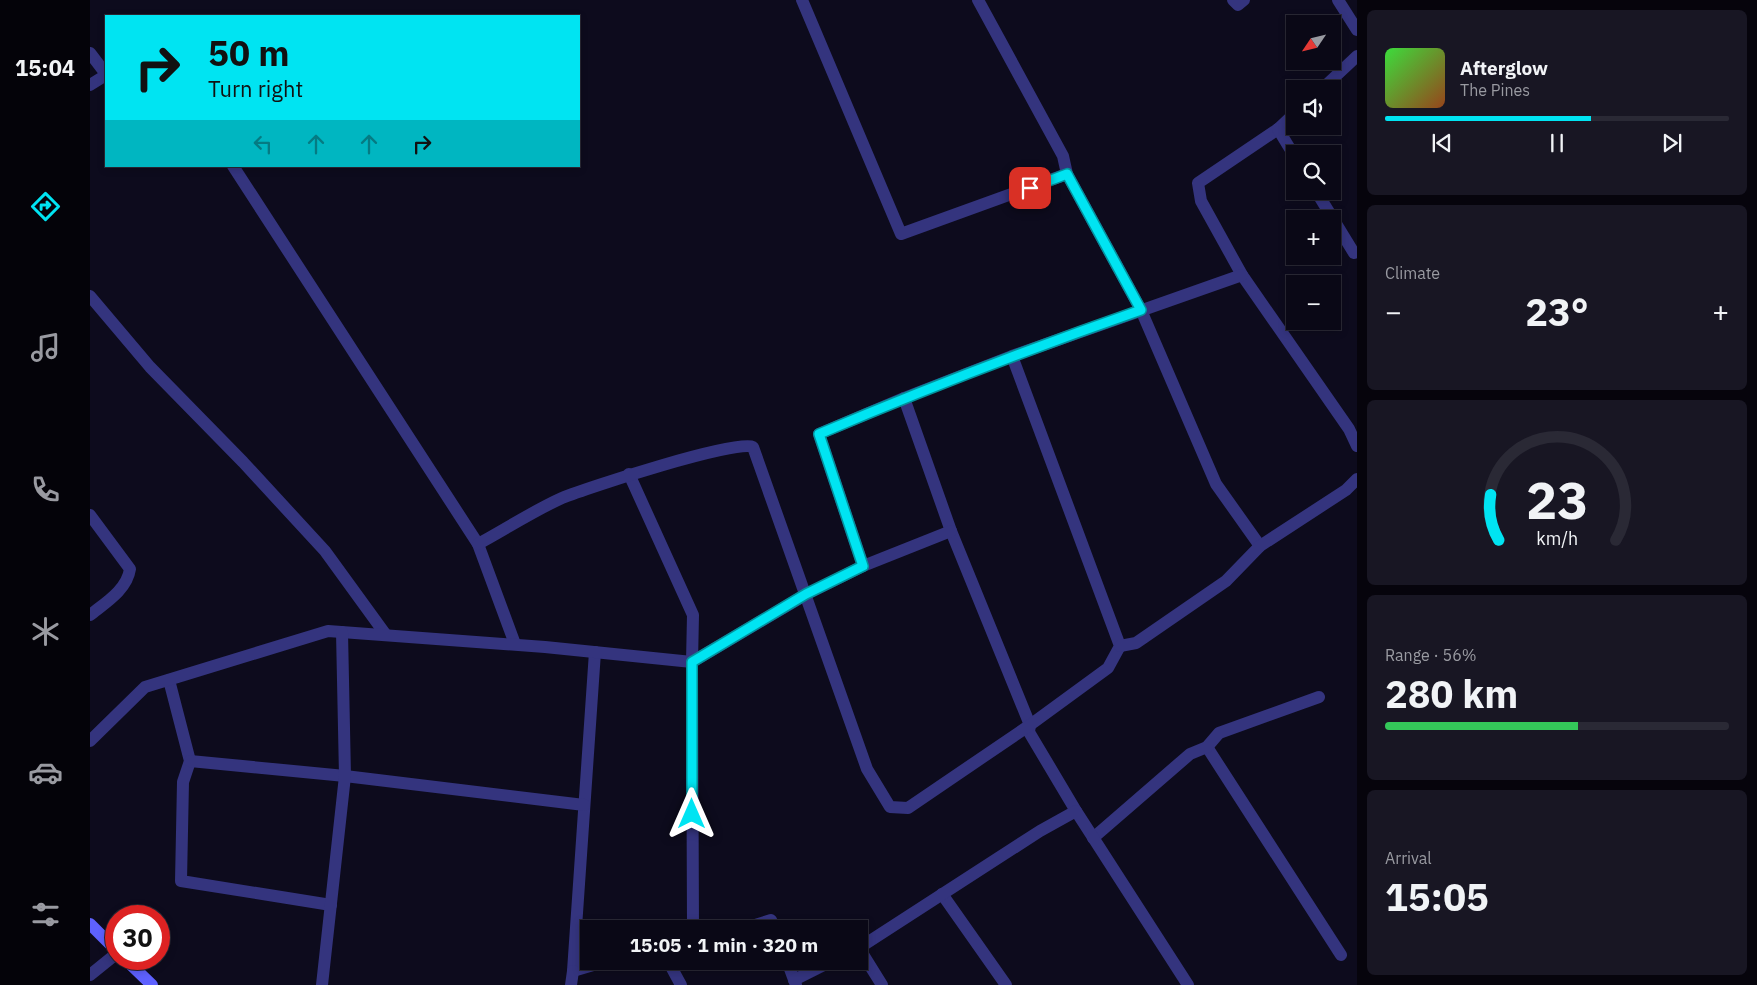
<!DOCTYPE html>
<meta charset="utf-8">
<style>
body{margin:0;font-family:"IBM Plex Sans",sans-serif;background:#181623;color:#f1f3f6;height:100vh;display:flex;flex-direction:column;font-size:19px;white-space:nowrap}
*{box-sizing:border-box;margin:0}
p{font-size:16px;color:#999aa1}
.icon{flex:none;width:28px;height:28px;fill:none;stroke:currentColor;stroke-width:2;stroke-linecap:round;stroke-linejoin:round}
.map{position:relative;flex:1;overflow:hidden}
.side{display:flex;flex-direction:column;gap:10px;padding:10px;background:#06040c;width:400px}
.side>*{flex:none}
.top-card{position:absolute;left:15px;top:15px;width:475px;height:152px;border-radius:0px;box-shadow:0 2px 8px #0003,0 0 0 1px #2a2935;background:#00e4f2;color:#111;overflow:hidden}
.needle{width:32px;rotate:235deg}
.controls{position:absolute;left:1196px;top:15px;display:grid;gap:10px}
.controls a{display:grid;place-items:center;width:55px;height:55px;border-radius:0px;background:#0a0816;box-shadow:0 2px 8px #0003,0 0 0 1px #2a2935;font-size:25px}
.speed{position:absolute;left:15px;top:905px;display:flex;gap:10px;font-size:25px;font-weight:700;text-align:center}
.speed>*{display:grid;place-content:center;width:65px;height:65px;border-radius:50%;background:#0a0816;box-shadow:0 2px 8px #0003,0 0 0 1px #2a2935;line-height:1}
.speed .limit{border:8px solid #d22;background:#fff;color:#111}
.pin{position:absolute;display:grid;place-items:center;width:42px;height:42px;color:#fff;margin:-21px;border-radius:10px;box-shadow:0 2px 8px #0006}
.me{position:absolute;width:55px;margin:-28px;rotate:0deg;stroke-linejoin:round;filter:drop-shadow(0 0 4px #0008)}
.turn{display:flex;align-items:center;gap:18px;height:105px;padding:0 20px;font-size:22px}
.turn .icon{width:65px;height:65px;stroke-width:2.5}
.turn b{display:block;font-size:35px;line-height:42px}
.lanes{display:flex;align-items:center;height:48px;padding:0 20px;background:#0003;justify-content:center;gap:25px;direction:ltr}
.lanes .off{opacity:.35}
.big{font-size:38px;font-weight:700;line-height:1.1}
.side .widget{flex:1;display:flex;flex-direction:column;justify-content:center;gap:8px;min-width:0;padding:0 18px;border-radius:8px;background:#181623}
.side .dial{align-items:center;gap:0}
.dial svg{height:130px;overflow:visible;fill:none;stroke:#2a2935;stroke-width:7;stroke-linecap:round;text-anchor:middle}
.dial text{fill:#f1f3f6;stroke:none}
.song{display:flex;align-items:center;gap:15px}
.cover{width:60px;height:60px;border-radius:8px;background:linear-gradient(135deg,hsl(120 70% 55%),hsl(20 70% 35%))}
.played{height:5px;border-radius:2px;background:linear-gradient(90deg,#00e4f2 60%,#2a2935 60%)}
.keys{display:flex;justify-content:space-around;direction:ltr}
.heat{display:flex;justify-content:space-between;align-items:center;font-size:28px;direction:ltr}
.charge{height:8px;border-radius:4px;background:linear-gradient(90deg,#34c759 56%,#2a2935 0)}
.trip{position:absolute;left:490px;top:920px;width:288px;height:50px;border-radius:0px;background:#0a0816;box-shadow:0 2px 8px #0003,0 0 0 1px #2a2935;font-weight:700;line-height:50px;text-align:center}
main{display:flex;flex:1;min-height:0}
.tabs{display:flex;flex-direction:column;width:90px;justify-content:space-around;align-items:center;background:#040309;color:#999aa1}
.tabs .icon{width:35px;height:35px}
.tabs .current{color:#00e4f2}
.tabs b{font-size:22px;color:#f1f3f6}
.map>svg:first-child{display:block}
</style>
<main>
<nav class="tabs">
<b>15:04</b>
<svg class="icon current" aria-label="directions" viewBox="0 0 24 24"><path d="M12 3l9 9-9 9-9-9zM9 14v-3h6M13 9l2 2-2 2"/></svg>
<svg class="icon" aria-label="music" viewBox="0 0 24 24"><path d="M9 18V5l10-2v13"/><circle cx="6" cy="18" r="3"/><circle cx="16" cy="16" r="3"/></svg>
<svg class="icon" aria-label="phone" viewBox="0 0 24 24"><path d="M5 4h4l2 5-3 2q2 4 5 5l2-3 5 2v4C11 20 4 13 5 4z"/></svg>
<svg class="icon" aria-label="climate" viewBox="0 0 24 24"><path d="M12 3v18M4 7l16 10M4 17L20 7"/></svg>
<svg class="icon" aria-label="car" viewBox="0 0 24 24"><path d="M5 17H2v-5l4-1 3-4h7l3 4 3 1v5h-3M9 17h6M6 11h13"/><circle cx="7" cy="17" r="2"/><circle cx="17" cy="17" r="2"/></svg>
<svg class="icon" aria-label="filters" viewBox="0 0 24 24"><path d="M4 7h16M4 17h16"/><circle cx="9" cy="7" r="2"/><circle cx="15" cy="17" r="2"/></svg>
</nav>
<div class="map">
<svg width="1267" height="985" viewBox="0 0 1267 985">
<rect width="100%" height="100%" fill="#0d0b1d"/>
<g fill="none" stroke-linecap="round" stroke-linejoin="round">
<g stroke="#34347e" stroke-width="12">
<path d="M712,0L811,234L977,174"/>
<path d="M888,0L973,156L977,174L1051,310L1126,484L1170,546"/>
<path d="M1143,0L1148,5L1154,0"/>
<path d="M1248,0L1267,30"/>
<path d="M0,53L16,74"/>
<path d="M0,85L16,75"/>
<path d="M1232,89L1267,56"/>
<path d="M1205,113L1188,129L1108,183L1111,201L1152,275L1259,429L1267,446"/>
<path d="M1188,129L1205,157"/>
<path d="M143,166L388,544L425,644"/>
<path d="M1226,191L1264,253"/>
<path d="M0,296L60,367L153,462L235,551L296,635"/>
<path d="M814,398L861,531L940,725L939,732L986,811"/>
<path d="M539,474L603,615L602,662L715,595L773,566L729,434L814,398L922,356L1152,275"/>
<path d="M0,515L40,569C37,590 15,603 0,615"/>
<path d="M388,544C416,529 443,511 472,498C496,488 647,439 663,447L777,769L800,807L818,808L940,725L1018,668L1030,646L922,356"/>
<path d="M773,566L861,531"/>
<path d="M1030,646L1046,643L1136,581L1170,546L1256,490L1267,479"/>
<path d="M505,652L483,971L517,961"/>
<path d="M79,680L100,761L93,782L91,881L241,905"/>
<path d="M0,741L55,687L238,631L455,647L602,662L603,927L600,929"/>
<path d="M1117,747L1251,955"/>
<path d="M100,761L255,776L494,805"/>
<path d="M1003,838L1100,754L1117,747L1129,733L1229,697"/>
<path d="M852,894L916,985"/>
<path d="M603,927L662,926L681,920L684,929"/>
<path d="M769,948L950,831L986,811L1098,985"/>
<path d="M769,948L792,985"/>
<path d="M578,961L591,985"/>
<path d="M697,961L706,985"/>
<path d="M0,975L26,954"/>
<path d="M704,980L742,961"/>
<path d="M232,985L255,776L252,632"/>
<path d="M481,985L483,971"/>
</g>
<g stroke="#5e61ff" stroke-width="12">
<path d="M0,924L26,950"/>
<path d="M35,959L62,985"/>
</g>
</g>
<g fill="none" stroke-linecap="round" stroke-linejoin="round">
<defs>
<path id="route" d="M602,814V662L716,594L773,566L729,434C835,389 942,348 1051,310L977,174L940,188"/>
</defs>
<use href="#route" stroke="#00949d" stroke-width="12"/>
<use href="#route" stroke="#00e4f2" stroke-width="9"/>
</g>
</svg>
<div class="controls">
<a><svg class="needle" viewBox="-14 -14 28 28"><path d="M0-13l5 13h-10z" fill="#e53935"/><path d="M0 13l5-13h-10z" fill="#999aa1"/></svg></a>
<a><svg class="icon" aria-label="sound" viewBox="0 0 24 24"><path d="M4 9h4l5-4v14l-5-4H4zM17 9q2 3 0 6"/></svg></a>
<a><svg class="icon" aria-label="search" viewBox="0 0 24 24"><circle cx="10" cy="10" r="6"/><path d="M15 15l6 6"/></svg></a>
<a>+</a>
<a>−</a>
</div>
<div class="speed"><div class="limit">30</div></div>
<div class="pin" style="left:940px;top:188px;background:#d93025"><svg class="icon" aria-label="arrive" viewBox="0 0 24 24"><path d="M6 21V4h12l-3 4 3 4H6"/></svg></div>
<svg class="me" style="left:602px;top:814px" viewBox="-20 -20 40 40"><path d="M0-17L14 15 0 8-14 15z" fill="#00e4f2" stroke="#fff" stroke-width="4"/></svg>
<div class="trip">15:05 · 1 min · 320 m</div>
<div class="top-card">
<div class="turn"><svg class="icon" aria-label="right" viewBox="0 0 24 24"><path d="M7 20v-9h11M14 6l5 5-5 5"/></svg><div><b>50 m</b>Turn right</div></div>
<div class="lanes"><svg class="icon off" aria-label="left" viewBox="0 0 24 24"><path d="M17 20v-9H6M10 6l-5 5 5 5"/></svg><svg class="icon off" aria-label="ahead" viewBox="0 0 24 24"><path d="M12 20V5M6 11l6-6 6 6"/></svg><svg class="icon off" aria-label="ahead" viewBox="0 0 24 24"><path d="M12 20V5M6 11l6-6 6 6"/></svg><svg class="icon" aria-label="right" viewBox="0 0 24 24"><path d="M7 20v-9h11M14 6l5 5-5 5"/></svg></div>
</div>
</div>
<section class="side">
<div class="widget">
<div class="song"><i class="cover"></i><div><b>Afterglow</b><p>The Pines</p></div></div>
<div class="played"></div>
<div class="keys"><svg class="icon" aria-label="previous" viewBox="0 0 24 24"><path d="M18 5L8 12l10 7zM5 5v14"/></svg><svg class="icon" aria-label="pause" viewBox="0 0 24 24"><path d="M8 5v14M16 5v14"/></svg><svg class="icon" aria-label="next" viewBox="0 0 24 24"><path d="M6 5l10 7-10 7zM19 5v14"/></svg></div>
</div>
<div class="widget"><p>Climate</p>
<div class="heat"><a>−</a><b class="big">23°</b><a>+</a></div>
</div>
<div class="widget dial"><svg viewBox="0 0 100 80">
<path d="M14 69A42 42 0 1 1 86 69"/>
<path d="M14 69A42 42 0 0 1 9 41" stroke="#00e4f2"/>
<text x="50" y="56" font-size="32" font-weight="700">23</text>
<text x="50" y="72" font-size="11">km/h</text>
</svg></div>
<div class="widget"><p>Range · 56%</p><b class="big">280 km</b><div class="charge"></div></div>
<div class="widget"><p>Arrival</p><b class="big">15:05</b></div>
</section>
</main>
